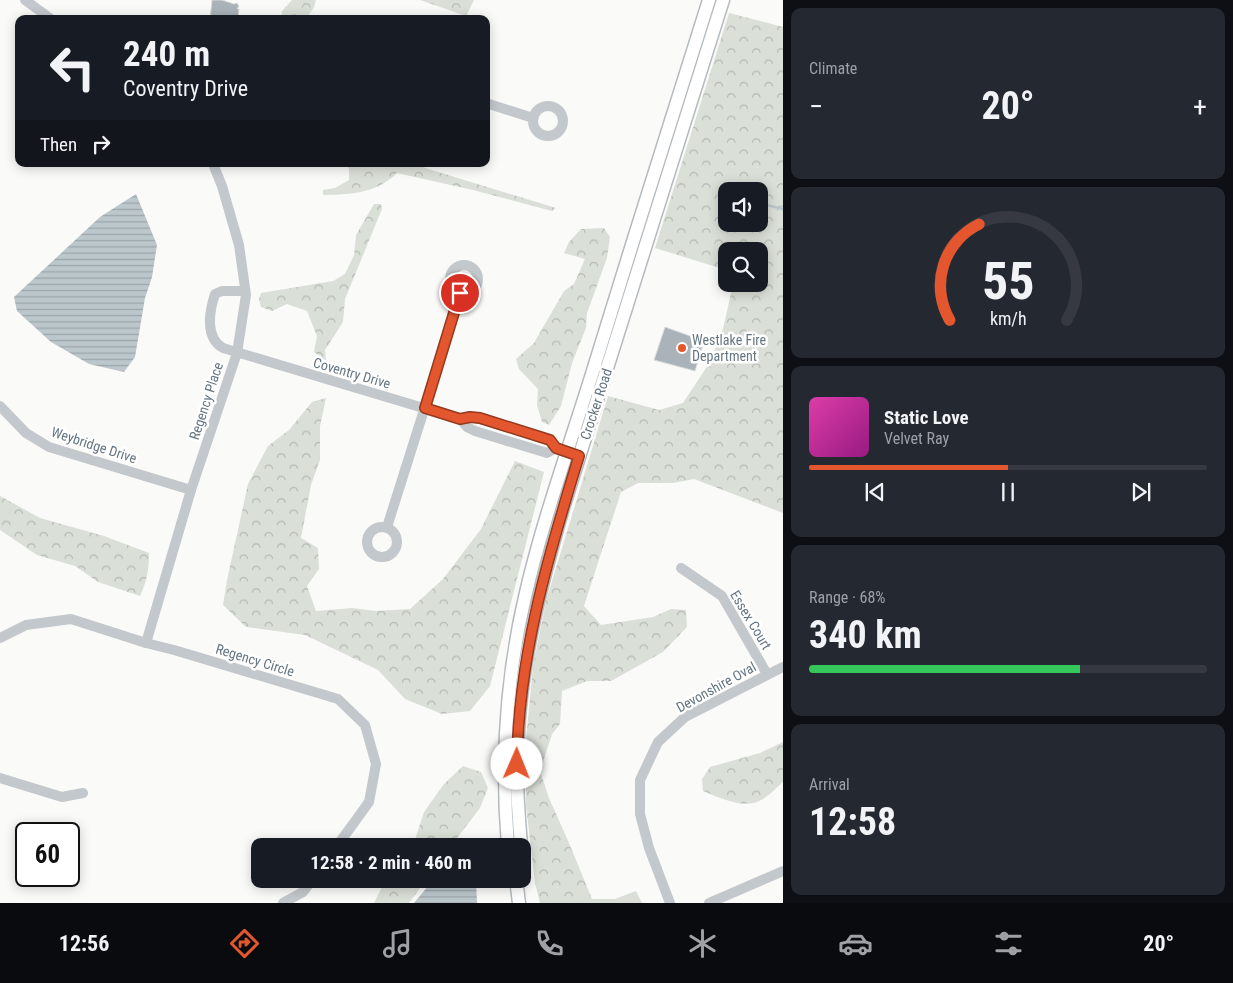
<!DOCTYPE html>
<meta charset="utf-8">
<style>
body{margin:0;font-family:"Roboto Condensed",sans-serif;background:#242831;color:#f1f3f6;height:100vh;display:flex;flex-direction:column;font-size:19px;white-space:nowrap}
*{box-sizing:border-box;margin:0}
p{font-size:16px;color:#9ea1a6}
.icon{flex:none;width:28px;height:28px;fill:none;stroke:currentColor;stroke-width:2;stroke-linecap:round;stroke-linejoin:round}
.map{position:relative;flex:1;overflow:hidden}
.side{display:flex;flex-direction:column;gap:8px;padding:8px;background:#0d0f14;width:450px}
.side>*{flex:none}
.top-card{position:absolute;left:15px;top:15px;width:475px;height:152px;border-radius:10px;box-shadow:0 2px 12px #0003;background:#171b24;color:#f1f3f6;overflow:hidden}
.fabs{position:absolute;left:718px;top:182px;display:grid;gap:10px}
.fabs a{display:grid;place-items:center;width:50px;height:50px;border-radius:10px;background:#171b24;box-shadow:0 2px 12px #0003;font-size:25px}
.speed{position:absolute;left:15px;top:822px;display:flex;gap:10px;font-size:25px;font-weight:700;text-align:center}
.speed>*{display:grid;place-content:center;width:65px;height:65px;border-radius:50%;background:#171b24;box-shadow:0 2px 12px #0003;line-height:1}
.speed .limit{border:2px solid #111;border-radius:8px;background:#fff;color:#111}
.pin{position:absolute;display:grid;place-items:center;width:42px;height:42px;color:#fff;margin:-21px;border:2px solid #fff;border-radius:50%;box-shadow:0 1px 5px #0007}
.me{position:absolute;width:55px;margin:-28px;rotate:1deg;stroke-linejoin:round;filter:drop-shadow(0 0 4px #0008)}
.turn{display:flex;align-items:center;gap:18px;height:105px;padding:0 25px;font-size:22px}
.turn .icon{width:65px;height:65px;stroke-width:2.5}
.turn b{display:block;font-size:35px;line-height:42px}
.then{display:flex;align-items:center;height:48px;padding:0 25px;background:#0003;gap:10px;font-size:19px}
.big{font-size:38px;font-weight:700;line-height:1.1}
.side .widget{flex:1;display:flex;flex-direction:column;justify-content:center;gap:8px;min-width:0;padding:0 18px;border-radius:10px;background:#242831}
.side .dial{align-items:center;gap:0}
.dial svg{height:130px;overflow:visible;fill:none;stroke:#363941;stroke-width:7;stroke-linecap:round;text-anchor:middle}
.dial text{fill:#f1f3f6;stroke:none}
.song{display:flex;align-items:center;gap:15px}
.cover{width:60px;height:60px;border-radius:8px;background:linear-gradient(135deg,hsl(320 70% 55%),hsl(310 70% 35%))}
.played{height:5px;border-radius:2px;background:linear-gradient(90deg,#e4572e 50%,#363941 50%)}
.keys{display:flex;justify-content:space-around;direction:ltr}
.heat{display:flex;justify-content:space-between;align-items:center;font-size:28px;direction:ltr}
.charge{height:8px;border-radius:4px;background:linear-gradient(90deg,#34c759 68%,#363941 0)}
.trip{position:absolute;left:251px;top:838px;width:280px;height:50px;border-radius:10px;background:#171b24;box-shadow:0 2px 12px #0003;font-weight:700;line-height:50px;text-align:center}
.tabs{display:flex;height:80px;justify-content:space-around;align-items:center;background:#090b0e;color:#9ea1a6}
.tabs .icon{width:35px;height:35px}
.tabs .selected{color:#e4572e}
.tabs b{font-size:22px;color:#f1f3f6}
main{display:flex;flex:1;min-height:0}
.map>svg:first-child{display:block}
</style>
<main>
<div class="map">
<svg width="783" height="903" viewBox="0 0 783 903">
<defs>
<pattern id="forest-crowns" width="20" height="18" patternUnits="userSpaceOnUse" patternTransform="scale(1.25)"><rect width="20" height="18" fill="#dadfd7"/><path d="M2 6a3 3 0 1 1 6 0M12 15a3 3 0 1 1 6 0" fill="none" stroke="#b4b9b4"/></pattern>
<pattern id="water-rules" width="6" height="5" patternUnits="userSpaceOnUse" patternTransform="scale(1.25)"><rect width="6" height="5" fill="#bbc7cb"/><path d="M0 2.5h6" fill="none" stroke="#9ca6aa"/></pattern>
</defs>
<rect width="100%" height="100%" fill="#fafaf8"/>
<g fill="url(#forest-crowns)" fill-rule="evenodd">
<path d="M292,0H316L314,7L306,19H281L282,11Z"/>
<path d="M420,0H474L466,16Z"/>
<path d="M729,13L783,27V513L694,479L673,483H638L621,492L584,606L601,625L653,617L671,609L686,610L687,627L663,652L611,681H587L562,691L560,724L552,734L540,771L549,798L569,843L592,899H615L636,891L642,903H540L535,883L526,805V740L533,666L546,601L608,396L659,410L683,403L710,362L723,329L733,284H759V251H726V270L655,248ZM726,191H759V224H726Z"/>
<path d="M345,164H421L425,168L556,208L552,211L473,190L397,173C375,194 352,194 323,195V190L335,188L349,180V169Z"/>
<path d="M374,204H381L382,209L345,299L343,322L325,350L326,361L314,352L317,336L307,311L287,304L272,311L261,307L259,299L261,293L333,281L345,274L354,255L356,235Z"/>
<path d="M604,228L610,237L607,258L587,313L586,328L572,363L561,406L549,425L542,422L537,405L538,389L519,369L516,359L534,343L564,291L574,284L585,259L564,253L569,242L581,229Z"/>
<path d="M326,398L320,426V460L311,485L301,538L318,548L319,569L307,586L316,611L352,608L376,611L410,609L443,579L481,529L515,461L544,472L490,686L470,711L442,714L405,699L378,670L305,635L246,627L223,605L227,580L248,484L268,446L289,430L312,402Z"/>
<path d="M0,496L40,518L104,536L149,553C149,569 147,581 140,596L98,582L75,566L37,555L0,530Z"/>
<path d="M783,742V782C776,788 769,796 761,800C745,810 720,798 703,791L702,779L710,767L760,753Z"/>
<path d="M463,766L481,772L488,788L480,808L451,846H413L424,812L444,784Z"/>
<path d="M390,879H427L409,903H374L383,885Z"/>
</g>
<g fill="url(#water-rules)">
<path d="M136,194L157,245L152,277L145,298L135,357L124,372L89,364L51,342L17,311L14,297L100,217Z"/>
<path d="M434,879H476L477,903H414Z"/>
</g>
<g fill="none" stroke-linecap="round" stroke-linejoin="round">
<path stroke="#bbc7cb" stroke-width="2.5" d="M763,204L783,209"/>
</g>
<g fill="#aab3b9" stroke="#dcdcda">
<path d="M212,0H222L234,4L237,3L239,6L237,9H239L238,19H210Z"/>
<path d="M665,327L704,341L695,371L654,360Z"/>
</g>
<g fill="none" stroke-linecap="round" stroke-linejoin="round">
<defs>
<g id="major">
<path d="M508,846C501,763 506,679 525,597C542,522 569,448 592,374C630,249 670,125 709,0"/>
<path d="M521,846C518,808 515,770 518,732C522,656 542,581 563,508L723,0"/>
<path d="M516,879L519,903"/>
</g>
</defs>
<use href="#major" stroke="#b5babe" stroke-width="15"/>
<g stroke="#c3c8cc" stroke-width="10">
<path d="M25,0L51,19"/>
<path d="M486,103L533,118"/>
<circle cx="548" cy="121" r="15"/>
<circle cx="464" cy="279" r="14"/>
<path d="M245,291H222L215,294C209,312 205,338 223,348L460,419L470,417L480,419L550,440L556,448L574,454"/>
<path d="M0,406L26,433L49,447L191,490"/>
<path d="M460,419L467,427L475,431L547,453L556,448"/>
<circle cx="382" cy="542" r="15"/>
<path d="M387,527L461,293"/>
<path d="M681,568L722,596L767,674"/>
<path d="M0,638L26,625L71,619L146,643L174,650L338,699L365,725L376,764L369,802L337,846"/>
<path d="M146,643L191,490L237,353L246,295L239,245L222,186L213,164"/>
<path d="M0,778L62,797L83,793"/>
<path d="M283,903L303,892L313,879"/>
<path d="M670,903L649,848L640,814V780L658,742L685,717L783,667"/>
<path d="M709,903L783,871"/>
</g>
<use href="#major" stroke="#fff" stroke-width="12"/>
</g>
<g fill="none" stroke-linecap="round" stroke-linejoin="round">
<defs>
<path id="route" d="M460,293L425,408L460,419L470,417L480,418L550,440L556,448L579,456C548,556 518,658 517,764"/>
</defs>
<use href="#route" stroke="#94391e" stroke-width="12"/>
<use href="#route" stroke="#e4572e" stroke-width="9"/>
</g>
<circle fill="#e4572e" stroke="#fff" stroke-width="2" cx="682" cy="348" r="5"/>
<g text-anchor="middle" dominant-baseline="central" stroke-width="5" stroke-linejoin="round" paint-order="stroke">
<g font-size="14" fill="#657683" stroke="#fff" text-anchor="start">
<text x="692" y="340">Westlake Fire<tspan x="692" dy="16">Department</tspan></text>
</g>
<g font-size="14" fill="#657683" stroke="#fff">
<text transform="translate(352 373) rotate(16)">Coventry Drive</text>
<text transform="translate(206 401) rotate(-72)">Regency Place</text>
<text transform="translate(596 404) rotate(-72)">Crocker Road</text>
<text transform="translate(94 445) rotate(18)">Weybridge Drive</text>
<text transform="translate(751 620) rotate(59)">Essex Court</text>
<text transform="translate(255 660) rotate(17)">Regency Circle</text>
<text transform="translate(716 687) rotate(-29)">Devonshire Oval</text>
</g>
</g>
</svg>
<div class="fabs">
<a><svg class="icon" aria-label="sound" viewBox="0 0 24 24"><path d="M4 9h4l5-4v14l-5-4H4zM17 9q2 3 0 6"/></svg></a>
<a><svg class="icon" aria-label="search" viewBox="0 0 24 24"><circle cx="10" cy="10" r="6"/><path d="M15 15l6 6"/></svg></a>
</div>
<div class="speed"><div class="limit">60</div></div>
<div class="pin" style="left:460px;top:293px;background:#d93025"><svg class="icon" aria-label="arrive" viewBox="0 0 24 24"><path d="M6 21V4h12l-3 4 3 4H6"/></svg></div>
<svg class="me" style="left:517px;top:764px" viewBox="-20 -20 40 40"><circle r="19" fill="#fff"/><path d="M0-13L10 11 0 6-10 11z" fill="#e4572e"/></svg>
<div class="trip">12:58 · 2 min · 460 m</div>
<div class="top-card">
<div class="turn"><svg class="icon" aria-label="left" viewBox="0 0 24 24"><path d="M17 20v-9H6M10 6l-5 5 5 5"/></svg><div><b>240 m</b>Coventry Drive</div></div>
<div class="then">Then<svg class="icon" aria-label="right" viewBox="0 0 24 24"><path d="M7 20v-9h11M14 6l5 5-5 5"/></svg></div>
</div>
</div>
<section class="side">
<div class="widget"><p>Climate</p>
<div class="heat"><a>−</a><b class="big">20°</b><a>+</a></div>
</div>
<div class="widget dial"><svg viewBox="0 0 100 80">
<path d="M14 69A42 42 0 1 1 86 69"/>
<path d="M14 69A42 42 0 0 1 32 10" stroke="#e4572e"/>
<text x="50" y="56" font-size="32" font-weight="700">55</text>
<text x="50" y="72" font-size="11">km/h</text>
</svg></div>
<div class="widget">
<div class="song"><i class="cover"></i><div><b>Static Love</b><p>Velvet Ray</p></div></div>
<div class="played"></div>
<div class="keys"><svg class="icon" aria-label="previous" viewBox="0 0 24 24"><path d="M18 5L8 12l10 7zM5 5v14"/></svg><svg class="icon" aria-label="pause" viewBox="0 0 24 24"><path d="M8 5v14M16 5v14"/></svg><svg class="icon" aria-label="next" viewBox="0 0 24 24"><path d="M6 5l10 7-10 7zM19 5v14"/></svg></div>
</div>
<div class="widget"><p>Range · 68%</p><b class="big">340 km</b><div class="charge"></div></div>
<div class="widget"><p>Arrival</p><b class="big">12:58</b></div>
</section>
</main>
<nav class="tabs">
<b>12:56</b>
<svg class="icon selected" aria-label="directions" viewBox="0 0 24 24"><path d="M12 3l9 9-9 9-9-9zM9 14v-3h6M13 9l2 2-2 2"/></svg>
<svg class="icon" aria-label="music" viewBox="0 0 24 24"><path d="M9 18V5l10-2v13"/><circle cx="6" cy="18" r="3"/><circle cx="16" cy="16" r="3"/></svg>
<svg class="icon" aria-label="phone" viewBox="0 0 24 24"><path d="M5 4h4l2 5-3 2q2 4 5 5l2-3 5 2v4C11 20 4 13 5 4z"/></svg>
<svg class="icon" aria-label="climate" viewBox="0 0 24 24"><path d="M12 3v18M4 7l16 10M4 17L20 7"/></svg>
<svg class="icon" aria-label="car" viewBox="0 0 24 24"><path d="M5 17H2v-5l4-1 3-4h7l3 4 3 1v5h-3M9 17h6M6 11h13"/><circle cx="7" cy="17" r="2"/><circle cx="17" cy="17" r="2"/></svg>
<svg class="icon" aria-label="filters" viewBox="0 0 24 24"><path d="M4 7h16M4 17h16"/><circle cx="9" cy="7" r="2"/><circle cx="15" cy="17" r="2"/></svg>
<b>20°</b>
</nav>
